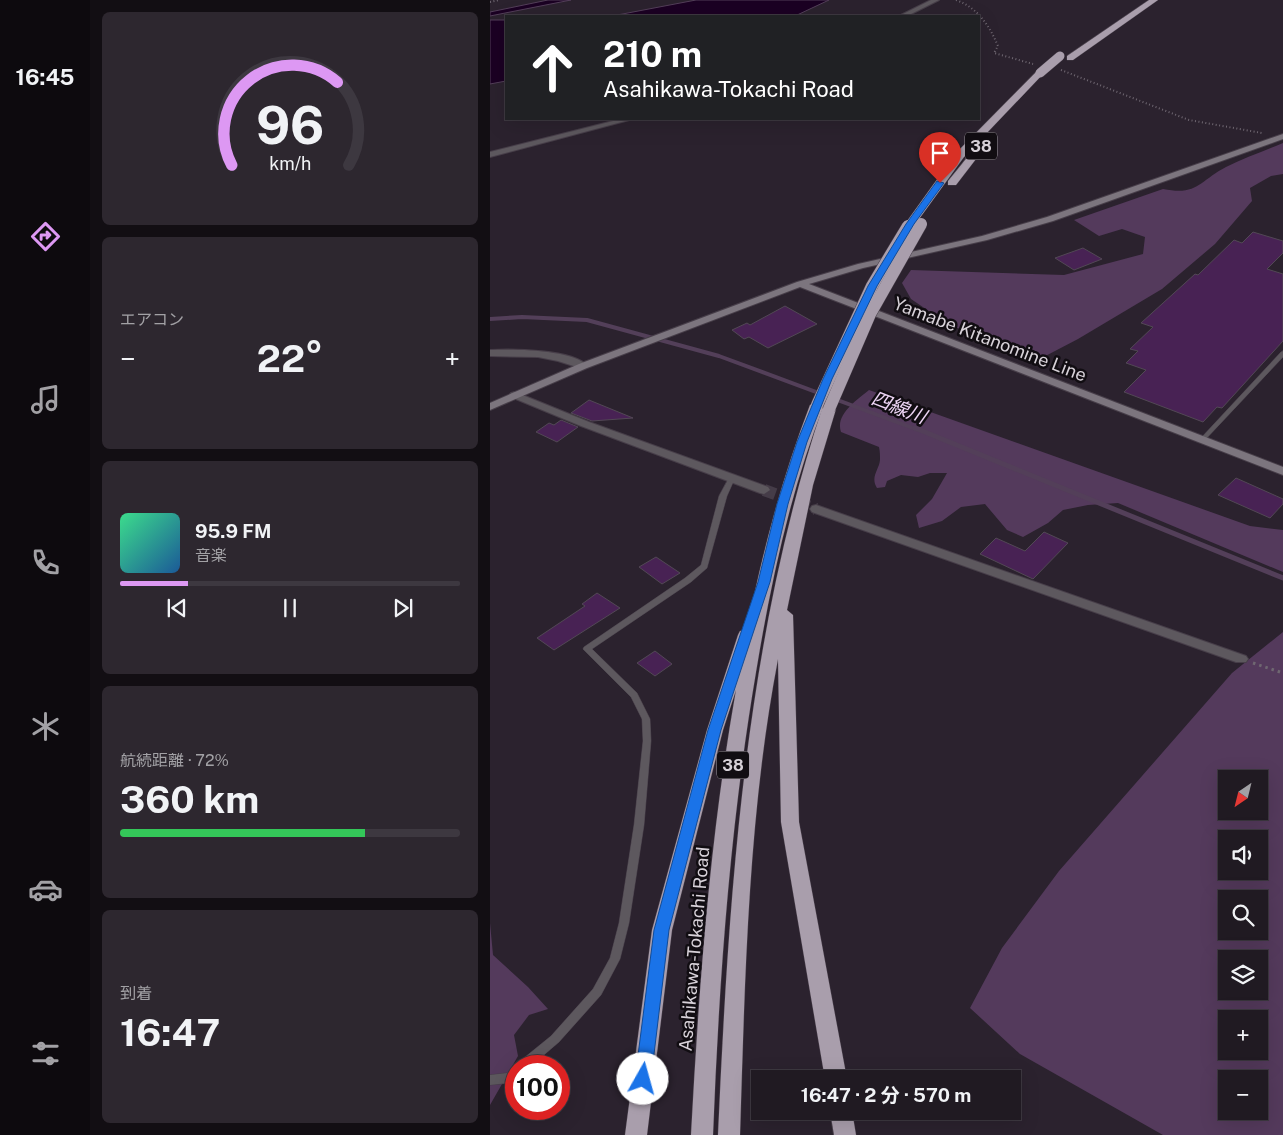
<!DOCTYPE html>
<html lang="ja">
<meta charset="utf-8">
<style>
body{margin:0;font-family:"Public Sans","Noto Sans JP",sans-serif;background:#2d272f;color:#f1f3f6;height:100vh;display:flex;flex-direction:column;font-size:19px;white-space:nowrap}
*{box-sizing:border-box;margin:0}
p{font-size:16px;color:#a2a1a5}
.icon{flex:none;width:28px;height:28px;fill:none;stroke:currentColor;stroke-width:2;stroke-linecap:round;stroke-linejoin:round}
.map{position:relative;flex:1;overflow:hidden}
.drawer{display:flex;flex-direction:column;gap:12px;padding:12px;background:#120e13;width:400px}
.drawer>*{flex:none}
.top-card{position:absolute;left:15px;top:15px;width:475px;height:105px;border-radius:0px;box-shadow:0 5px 20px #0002,0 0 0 1px #3d3840;background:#202124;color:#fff;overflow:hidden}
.needle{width:32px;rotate:215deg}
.controls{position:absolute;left:728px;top:770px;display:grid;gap:10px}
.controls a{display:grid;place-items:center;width:50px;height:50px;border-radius:0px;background:#201a22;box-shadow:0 5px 20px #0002,0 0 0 1px #3d3840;font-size:25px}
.speed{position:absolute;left:15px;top:1055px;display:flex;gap:10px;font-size:25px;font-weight:700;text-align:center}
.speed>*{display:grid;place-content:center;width:65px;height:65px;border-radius:50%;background:#201a22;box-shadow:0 5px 20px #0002,0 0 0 1px #3d3840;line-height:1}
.speed .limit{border:8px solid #d22;background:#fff;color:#111}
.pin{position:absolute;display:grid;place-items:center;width:42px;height:42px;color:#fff;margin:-51px -21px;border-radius:50% 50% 50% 0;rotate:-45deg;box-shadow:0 0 5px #0007}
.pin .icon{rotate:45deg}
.me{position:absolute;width:55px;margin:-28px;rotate:7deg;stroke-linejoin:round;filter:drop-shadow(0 0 4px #0008)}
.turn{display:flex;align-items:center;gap:18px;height:105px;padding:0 15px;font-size:22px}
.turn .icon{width:65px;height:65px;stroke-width:2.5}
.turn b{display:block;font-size:35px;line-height:42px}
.big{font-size:38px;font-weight:700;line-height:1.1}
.drawer .tile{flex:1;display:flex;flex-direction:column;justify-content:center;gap:8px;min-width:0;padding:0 18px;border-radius:8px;background:#2d272f}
.drawer .dial{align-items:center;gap:0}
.dial svg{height:130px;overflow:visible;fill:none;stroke:#3d3840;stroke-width:7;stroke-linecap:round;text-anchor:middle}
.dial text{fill:#f1f3f6;stroke:none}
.song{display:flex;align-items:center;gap:15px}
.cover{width:60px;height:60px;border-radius:8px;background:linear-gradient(135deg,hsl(150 70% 55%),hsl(210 70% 35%))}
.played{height:5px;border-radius:2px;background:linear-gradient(90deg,#dd98f3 20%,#3d3840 20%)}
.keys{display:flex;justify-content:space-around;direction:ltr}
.heat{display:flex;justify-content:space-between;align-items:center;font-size:28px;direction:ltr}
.charge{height:8px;border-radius:4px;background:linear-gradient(90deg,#34c759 72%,#3d3840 0)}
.trip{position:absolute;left:261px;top:1070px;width:270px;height:50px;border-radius:0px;background:#201a22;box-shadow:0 5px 20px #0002,0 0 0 1px #3d3840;font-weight:700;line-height:50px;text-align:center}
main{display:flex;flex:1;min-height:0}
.menu{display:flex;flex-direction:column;width:90px;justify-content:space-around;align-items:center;background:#0d0a0e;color:#a2a1a5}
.menu .icon{width:35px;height:35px}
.menu .active{color:#dd98f3}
.menu b{font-size:22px;color:#f1f3f6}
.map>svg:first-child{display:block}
</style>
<main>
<nav class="menu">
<b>16:45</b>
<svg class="icon active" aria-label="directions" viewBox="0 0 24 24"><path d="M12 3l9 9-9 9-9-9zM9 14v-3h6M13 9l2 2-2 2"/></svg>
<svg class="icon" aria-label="music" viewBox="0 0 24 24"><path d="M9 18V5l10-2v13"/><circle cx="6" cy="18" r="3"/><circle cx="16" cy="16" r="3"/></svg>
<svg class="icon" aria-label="phone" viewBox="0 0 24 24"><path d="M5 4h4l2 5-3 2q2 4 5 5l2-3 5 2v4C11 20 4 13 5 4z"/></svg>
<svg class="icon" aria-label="climate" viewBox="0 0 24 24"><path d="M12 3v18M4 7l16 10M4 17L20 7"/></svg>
<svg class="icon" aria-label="car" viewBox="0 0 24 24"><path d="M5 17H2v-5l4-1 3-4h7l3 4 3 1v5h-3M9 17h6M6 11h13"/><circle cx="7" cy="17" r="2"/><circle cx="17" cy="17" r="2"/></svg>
<svg class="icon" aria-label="filters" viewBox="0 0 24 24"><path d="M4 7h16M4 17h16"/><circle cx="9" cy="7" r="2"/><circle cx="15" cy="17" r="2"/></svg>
</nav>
<section class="drawer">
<div class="tile dial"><svg viewBox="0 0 100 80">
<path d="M14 69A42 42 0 1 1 86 69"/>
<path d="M14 69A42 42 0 0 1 79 18" stroke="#dd98f3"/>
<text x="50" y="56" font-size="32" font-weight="700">96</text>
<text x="50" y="72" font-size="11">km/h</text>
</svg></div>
<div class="tile"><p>エアコン</p>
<div class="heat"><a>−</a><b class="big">22°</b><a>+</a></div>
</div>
<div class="tile">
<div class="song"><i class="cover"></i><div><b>95.9 FM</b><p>音楽</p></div></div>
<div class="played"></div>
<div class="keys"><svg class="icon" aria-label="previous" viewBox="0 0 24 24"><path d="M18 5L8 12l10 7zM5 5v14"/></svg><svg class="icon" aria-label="pause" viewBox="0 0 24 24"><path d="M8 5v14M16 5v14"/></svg><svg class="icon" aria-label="next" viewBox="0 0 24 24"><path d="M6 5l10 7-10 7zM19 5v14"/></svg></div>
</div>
<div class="tile"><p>航続距離 · 72%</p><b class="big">360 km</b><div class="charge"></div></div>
<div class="tile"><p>到着</p><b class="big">16:47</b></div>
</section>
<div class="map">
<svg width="793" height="1135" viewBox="0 0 793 1135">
<rect width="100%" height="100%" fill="#2b222e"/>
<g fill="#543a5c" fill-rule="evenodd">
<path d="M793,143V174L781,176L760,188L762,201L725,244L672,289L588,339L542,363L455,322L421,299L412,283L421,270L574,275L653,254L655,237L632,229L609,236L584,220L673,189C708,196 709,181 736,167C754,158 774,151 793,143Z"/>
<path d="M379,390L760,526L793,530V572L628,503L598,505L573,510L558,523L533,537L517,530L495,504L471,507L452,521L429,528L426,515L442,499L457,473H440L428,477L411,475L397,481L395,487L387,488C380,477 389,470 390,460C390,456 390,451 389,447L351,432C345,414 367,400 379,390Z"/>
<path d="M793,632V1135H673L530,1054L480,1008L512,948L569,871L742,673ZM736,779H769V811H736ZM736,839H769V871H736ZM736,899H769V931H736ZM736,959H769V991H736ZM736,1019H769V1051H736ZM736,1079H769V1111H736Z"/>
<path d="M0,923L3,955L38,987L58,1009L39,1015L24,1035L28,1056L0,1105Z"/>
</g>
<g fill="#1b0123" stroke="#533f59">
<path d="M58,0H81L0,16V12Z"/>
<path d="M206,0H339L305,16H122Z"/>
<path d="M0,20H16V81L0,84Z"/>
</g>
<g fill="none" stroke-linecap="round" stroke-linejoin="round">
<path stroke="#533f59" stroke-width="4" d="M0,319L32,317L97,320L229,356L428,430"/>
<path stroke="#533f59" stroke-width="5" d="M425,428L793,578"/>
</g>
<g fill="#482254" stroke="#524855">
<path d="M763,232L793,241V253L777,269L793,274V341L732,408L727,407L713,422L634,392L656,370L636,363L648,351L640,349L663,327L651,323L705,274L708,275L744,240L752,243Z"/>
<path d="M593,248L612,259L584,270L565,258Z"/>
<path d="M295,306L327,324L278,348L259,337L254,339L242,330L257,323L260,325Z"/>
<path d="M99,400L143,418L102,421L81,413Z"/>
<path d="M71,420L88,427L67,442L46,432L59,423L64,425Z"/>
<path d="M746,478L793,499V504L780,518L728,495Z"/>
<path d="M554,532L578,543L543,579L490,554L506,538L535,551Z"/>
<path d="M166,557L190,573L172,584L149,567Z"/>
<path d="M107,593L130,608L64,650L47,638L95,606L92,604Z"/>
<path d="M165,651L182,664L165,676L147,663Z"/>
</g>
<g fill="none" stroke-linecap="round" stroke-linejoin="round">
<path stroke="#453c48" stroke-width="12" stroke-dasharray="12 6" stroke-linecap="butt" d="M274,490L326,509"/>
<defs>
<g id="lane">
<path d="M793,351V357L714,441H710L709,440L710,439L791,352Z"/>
<path d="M240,476H244L245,478L237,496L217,568L201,582L102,649L147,693L160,719L161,741L154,825L139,923L130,959L111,995L69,1042L41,1066H28L29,1062L61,1036L103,989L120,958L129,923L144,825L153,741L152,719L141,697L93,649L94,647L195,578L211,565L229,496Z"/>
<path d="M26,1067V1079L19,1083L0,1085V1075L17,1073Z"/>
</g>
<g id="street">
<path d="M441,0H449L417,16H409Z"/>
<path d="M131,119H143L0,157V152Z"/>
<path d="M0,350C23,349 82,349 98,366L93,369L68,361L48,357L0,356Z"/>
<path d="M25,392L99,422L278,487L280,490L274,494L270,493L91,426L21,397L20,395L21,393Z"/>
<path d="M326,505L756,656L758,659L756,662H746L322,512L320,509L322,506Z"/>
</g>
<path id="secondary" d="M793,134V139L563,221L497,240L373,268L319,284L793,467V475L310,287L97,368L0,410V403L89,364L307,282L368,264L492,236L557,217Z"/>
<g id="highway">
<path d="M659,0H668L583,60H577V56Z"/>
<path d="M547,71L554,73L474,157L424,226H416L415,224L466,153Z"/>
<path d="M488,144L496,146L466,185H458V181Z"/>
<path d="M327,401L334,405C300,492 281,581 266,672C240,825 229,980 223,1135H201C209,986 220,837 246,690L233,730L182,930L157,1135H135L162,930L217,730L248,635L250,631L257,630C272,553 292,478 320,405Z"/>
<path d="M339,405L346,409L323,485L297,610L303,615L309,822L357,1079H335L291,822L288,659C258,815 255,977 250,1135H228C239,891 255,642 332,409Z"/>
<path d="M340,1111H362L366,1135H344Z"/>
</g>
</defs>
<use href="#lane" stroke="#473e49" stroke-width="1"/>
<use href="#street" stroke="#473e49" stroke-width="2"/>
<use href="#secondary" stroke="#473e49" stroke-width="2"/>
<use href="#highway" stroke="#473e49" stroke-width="1"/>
<g stroke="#6f6771" stroke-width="2" stroke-dasharray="1 2.5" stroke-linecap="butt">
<path d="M466,0C488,8 499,25 508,46L504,53L543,64"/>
<path d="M0,2L9,0"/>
<path d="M571,70L699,120L772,133"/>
</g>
<path stroke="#6f6771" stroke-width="3" stroke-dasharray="2.5 4" stroke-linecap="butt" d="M763,663L793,673"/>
<use href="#lane" fill="#5d585e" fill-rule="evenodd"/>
<use href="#street" fill="#5d585e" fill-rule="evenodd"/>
<use href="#secondary" fill="#7c757e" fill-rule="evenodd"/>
<use href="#highway" fill="#a99eac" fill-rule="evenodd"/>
<defs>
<path id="highway-bridge-far1" d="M550,73L570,56"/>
<g id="highway-bridge">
<path d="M327,405L382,286L418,226"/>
<path d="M339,409L380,314L431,224"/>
</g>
</defs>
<use href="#highway-bridge-far1" stroke="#473e49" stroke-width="10" stroke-linecap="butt"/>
<use href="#highway-bridge" stroke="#473e49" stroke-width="13" stroke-linecap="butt"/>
<use href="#highway-bridge-far1" stroke="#a99eac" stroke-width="9"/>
<use href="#highway-bridge" stroke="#a99eac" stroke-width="12"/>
</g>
<path fill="#1a73e8" stroke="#114b97" d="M447,181L454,183L424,224L387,286L342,379L317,442L298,504L280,582L231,730L179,930L161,1079L159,1084L153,1087L147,1084L145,1079L164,930L218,730L268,582L287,504L307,442L333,379L378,286L416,224Z"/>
<g text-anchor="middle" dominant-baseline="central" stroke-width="5" stroke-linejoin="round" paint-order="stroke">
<g fill="#110d12" stroke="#9c969d" stroke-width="1">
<rect x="475" y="132.5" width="32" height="27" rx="4"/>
<rect x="227" y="751.5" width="32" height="27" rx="4"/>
</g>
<g font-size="16" font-weight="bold" fill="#d7d1d8">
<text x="491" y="146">38</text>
<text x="243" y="765">38</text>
</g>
<g font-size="18" fill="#d7d1d8" stroke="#110d12">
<text transform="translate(500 339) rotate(21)">Yamabe Kitanomine Line</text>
<text transform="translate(204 949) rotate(-85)">Asahikawa-Tokachi Road</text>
</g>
<g font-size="19" font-style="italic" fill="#edd5f5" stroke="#110d12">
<text transform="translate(409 407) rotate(21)">四線川</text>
</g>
</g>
</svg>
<div class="controls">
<a><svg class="needle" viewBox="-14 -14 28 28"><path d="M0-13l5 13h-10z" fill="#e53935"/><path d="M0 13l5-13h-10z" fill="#a2a1a5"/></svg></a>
<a><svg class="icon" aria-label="sound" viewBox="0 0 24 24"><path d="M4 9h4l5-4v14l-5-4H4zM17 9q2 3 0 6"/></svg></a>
<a><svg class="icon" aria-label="search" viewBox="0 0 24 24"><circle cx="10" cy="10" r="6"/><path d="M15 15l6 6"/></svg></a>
<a><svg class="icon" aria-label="layers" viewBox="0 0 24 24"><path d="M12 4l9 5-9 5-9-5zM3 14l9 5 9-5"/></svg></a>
<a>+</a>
<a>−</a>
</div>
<div class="speed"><div class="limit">100</div></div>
<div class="pin" style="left:450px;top:183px;background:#d93025"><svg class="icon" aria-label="arrive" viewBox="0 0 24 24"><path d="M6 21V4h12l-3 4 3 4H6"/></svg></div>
<svg class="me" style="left:153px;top:1079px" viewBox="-20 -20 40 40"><circle r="19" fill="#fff"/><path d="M0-13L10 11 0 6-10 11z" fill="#1a73e8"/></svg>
<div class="trip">16:47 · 2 分 · 570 m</div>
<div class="top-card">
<div class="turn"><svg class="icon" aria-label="ahead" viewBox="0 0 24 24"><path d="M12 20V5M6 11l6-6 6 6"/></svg><div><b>210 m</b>Asahikawa-Tokachi Road</div></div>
</div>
</div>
</main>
